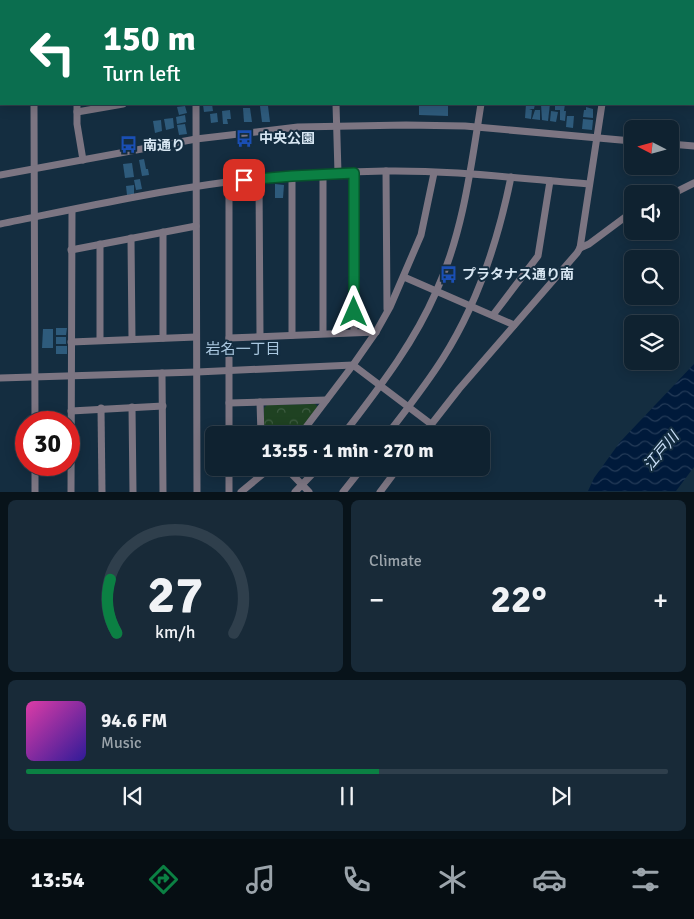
<!DOCTYPE html>
<meta charset="utf-8">
<style>
body{margin:0;font-family:Signika,"Noto Sans JP",sans-serif;background:#182a38;color:#f1f3f6;height:100vh;display:flex;flex-direction:column;font-size:19px;white-space:nowrap}
*{box-sizing:border-box;margin:0}
p{font-size:16px;color:#9ba4ab}
.icon{flex:none;width:28px;height:28px;fill:none;stroke:currentColor;stroke-width:2;stroke-linecap:round;stroke-linejoin:round}
.map{position:relative;height:492px;overflow:hidden}
.panel{display:flex;flex-direction:column;gap:8px;padding:8px;background:#08131a;flex:1}
.panel>*{flex:none}
.banner{position:absolute;left:0px;top:0px;width:695px;height:105px;box-shadow:0 2px 12px #0003,0 0 0 1px #2f3f4c;background:#0b6e4f;color:#fff;overflow:hidden}
.needle{width:32px;rotate:276deg}
.tools{position:absolute;left:624px;top:120px;display:grid;gap:10px}
.tools a{display:grid;place-items:center;width:55px;height:55px;border-radius:8px;background:#0f2230;box-shadow:0 2px 12px #0003,0 0 0 1px #2f3f4c;font-size:25px}
.speed{position:absolute;left:15px;top:411px;display:flex;gap:10px;font-size:25px;font-weight:700;text-align:center}
.speed>*{display:grid;place-content:center;width:65px;height:65px;border-radius:50%;background:#0f2230;box-shadow:0 2px 12px #0003,0 0 0 1px #2f3f4c;line-height:1}
.speed .limit{border:8px solid #d22;background:#fff;color:#111}
.pin{position:absolute;display:grid;place-items:center;width:42px;height:42px;color:#fff;margin:-21px;border-radius:10px;box-shadow:0 2px 8px #0006}
.me{position:absolute;width:55px;margin:-28px;rotate:0deg;stroke-linejoin:round;filter:drop-shadow(0 0 4px #0008)}
.turn{display:flex;align-items:center;gap:18px;height:105px;padding:0 20px;font-size:22px}
.turn .icon{width:65px;height:65px;stroke-width:2.5}
.turn b{display:block;font-size:35px;line-height:42px}
.big{font-size:38px;font-weight:800;line-height:1.1}
.panel .widget{flex:1;display:flex;flex-direction:column;justify-content:center;gap:8px;min-width:0;padding:0 18px;border-radius:8px;background:#182a38}
.panel .dial{align-items:center;gap:0}
.dial svg{height:130px;overflow:visible;fill:none;stroke:#2f3f4c;stroke-width:7;stroke-linecap:round;text-anchor:middle}
.dial text{fill:#f1f3f6;stroke:none}
.song{display:flex;align-items:center;gap:15px}
.cover{width:60px;height:60px;border-radius:8px;background:linear-gradient(135deg,hsl(320 70% 55%),hsl(250 70% 35%))}
.played{height:5px;border-radius:2px;background:linear-gradient(90deg,#0b8043 55%,#2f3f4c 55%)}
.keys{display:flex;justify-content:space-around;direction:ltr}
.heat{display:flex;justify-content:space-between;align-items:center;font-size:28px;direction:ltr}
.panel .tiles{flex:1;display:grid;gap:8px;grid-template-columns:1fr 1fr}
.widget:last-child{grid-column:span 2}
.trip{position:absolute;left:205px;top:426px;width:285px;height:50px;border-radius:8px;background:#0f2230;box-shadow:0 2px 12px #0003,0 0 0 1px #2f3f4c;font-weight:800;line-height:50px;text-align:center}
.tab-bar{display:flex;height:80px;justify-content:space-around;align-items:center;background:#060e13;color:#9ba4ab}
.tab-bar .icon{width:35px;height:35px}
.tab-bar .selected{color:#0b8043}
.tab-bar b{font-size:22px;color:#f1f3f6}
.map>svg:first-child{display:block}
</style>
<div class="map">
<svg width="694" height="492" viewBox="0 0 694 492">
<defs>
<pattern id="forest-crowns" width="20" height="18" patternUnits="userSpaceOnUse" patternTransform="scale(1.25)"><rect width="20" height="18" fill="#1f4222"/><path d="M2 6a3 3 0 1 1 6 0M12 15a3 3 0 1 1 6 0" fill="none" stroke="#3f5d43"/></pattern>
<pattern id="water-waves" width="16" height="10" patternUnits="userSpaceOnUse" patternTransform="scale(1.25)"><rect width="16" height="10" fill="#001a3b"/><path d="M0 5q4-4 8 0t8 0" fill="none" stroke="#243b58"/></pattern>
</defs>
<rect width="100%" height="100%" fill="#142d40"/>
<path fill="url(#forest-crowns)" d="M315,404L318,407L296,435H264V408L267,405Z"/>
<path fill="url(#water-waves)" d="M694,364V467L676,491H588L594,478L620,442Z"/>
<g fill="#2e5b7c">
<path d="M212,104L213,111L204,112L203,105Z"/>
<path d="M419,104H448V116L419,115Z"/>
<path d="M526,104H535L534,109H529L532,110L531,119L525,118Z"/>
<path d="M541,104H550L548,121L542,120Z"/>
<path d="M555,104H565L564,111H566L565,121L560,120V110H555Z"/>
<path d="M185,106L187,113L179,115L177,107Z"/>
<path d="M260,106H268L270,122H262Z"/>
<path d="M586,107L593,109V118L583,117L584,110H586Z"/>
<path d="M243,108H250L252,122H244Z"/>
<path d="M230,110L231,119H227L228,124H223L222,111Z"/>
<path d="M535,110H540V120L532,119Z"/>
<path d="M551,111L558,112L556,122L550,121Z"/>
<path d="M217,113L218,122L211,123L210,114Z"/>
<path d="M185,115L186,122L177,124L176,117Z"/>
<path d="M567,116H574L573,128L566,127Z"/>
<path d="M173,118L174,128L166,130L164,119Z"/>
<path d="M583,119L593,120L592,130L582,129Z"/>
<path d="M161,120L162,131L155,133L153,121Z"/>
<path d="M185,124L187,134L179,135L177,125Z"/>
<path d="M144,159L146,169H148L149,175L142,176L139,160Z"/>
<path d="M132,163L134,177L125,178L123,164Z"/>
<path d="M140,179L142,189L136,190L134,180Z"/>
<path d="M275,184L284,185L283,198H275Z"/>
<path d="M134,185V194L127,195L126,186Z"/>
<path d="M56,328H67L66,335H56Z"/>
<path d="M43,329H53V348H42Z"/>
<rect x="56" y="337" width="10" height="7"/>
<rect x="56" y="346" width="11" height="8"/>
</g>
<g fill="none" stroke-linecap="round" stroke-linejoin="round">
<g stroke="#7c7582" stroke-width="7">
<path d="M34,0V1"/>
<path d="M116,0V1"/>
<path d="M155,0V1"/>
<path d="M196,0V1"/>
<path d="M595,0L600,1"/>
<path d="M687,0V1"/>
<path d="M77,1V0"/>
<path d="M238,1V0"/>
<path d="M388,1V0"/>
<path d="M425,1V0"/>
<path d="M455,1V0"/>
<path d="M498,1V0"/>
<path d="M539,1V0"/>
<path d="M579,1V0"/>
<path d="M618,1V0"/>
<path d="M658,1V0"/>
<path d="M0,78H1"/>
<path d="M34,104L35,422"/>
<path d="M77,104V124L83,160"/>
<path d="M196,104L197,492"/>
<path d="M336,104L338,173"/>
<path d="M77,112L123,104"/>
<path d="M670,144L694,146"/>
<path d="M386,171L387,309"/>
<path d="M353,173L354,332"/>
<path d="M0,175L196,139L298,127L406,125L465,126L632,141"/>
<path d="M292,176V335"/>
<path d="M259,179L260,336"/>
<path d="M229,182V435"/>
<path d="M670,195L694,183"/>
<path d="M0,224C75,209 151,192 227,182C279,175 333,172 385,171C453,170 521,179 589,184"/>
<path d="M163,232V338"/>
<path d="M131,238L132,339"/>
<path d="M580,248L589,244L632,212"/>
<path d="M71,250L196,226"/>
<path d="M404,277L514,325"/>
<path d="M493,315L538,256L550,181"/>
<path d="M323,333V174"/>
<path d="M229,338L376,332"/>
<path d="M100,340V244"/>
<path d="M71,342L196,337"/>
<path d="M162,373L163,492"/>
<path d="M0,378L197,372L353,365L431,424"/>
<path d="M260,402L261,435"/>
<path d="M229,403L326,400"/>
<path d="M132,407L133,492"/>
<path d="M101,408L102,492"/>
<path d="M71,411L163,406"/>
<path d="M300,435L353,365L376,332L390,307L421,235L434,173"/>
<path d="M343,435C378,389 413,345 436,292C463,233 471,167 481,104"/>
<path d="M387,435C406,410 426,385 443,358C478,303 498,241 511,177"/>
<path d="M423,435L459,389L577,253L580,248L602,104"/>
<path d="M229,468V492"/>
<path d="M286,468L309,492"/>
<path d="M35,492V465"/>
<path d="M71,492L72,210"/>
<path d="M241,492L270,468"/>
<path d="M295,492L318,468"/>
<path d="M343,492L362,468"/>
<path d="M380,492L398,468"/>
</g>
</g>
<g fill="none" stroke-linecap="round" stroke-linejoin="round">
<defs>
<path id="route" d="M244,180L292,176L354,173V312"/>
</defs>
<use href="#route" stroke="#07532c" stroke-width="12"/>
<use href="#route" stroke="#0b8043" stroke-width="9"/>
</g>
<defs>
<symbol id="bus-bare" viewBox="-9 -9 18 18"><path d="M-5-6H5V4H4V6H2V4H-2V6H-4V4H-5ZM-3.5-4V0h7V-4ZM-3.5 1.2v1.5H-2V1.2ZM2 1.2v1.5H3.5V1.2Z" fill="#1a4fb4" stroke="#142d40" stroke-width="2.5" paint-order="stroke"/></symbol>
</defs>
<g fill-rule="evenodd">
<use href="#bus-bare" x="232" y="126" width="25" height="25"/>
<use href="#bus-bare" x="116" y="132" width="25" height="25"/>
<use href="#bus-bare" x="436" y="262" width="25" height="25"/>
</g>
<g text-anchor="middle" dominant-baseline="central" stroke-width="4" stroke-linejoin="round" paint-order="stroke">
<g font-size="14" font-weight="bold" fill="#d7e6f2" stroke="#142d40" text-anchor="start">
<text x="259" y="138">中央公園</text>
<text x="143" y="145">南通り</text>
<text x="462" y="274">プラタナス通り南</text>
</g>
<g font-size="15" fill="#a9c7df" stroke="#142d40">
<text x="243" y="349">岩名一丁目</text>
</g>
<g font-size="15" font-style="italic" fill="#cde2fb" stroke="#142d40">
<text transform="translate(661 451) rotate(-50)">江戸川</text>
</g>
</g>
</svg>
<div class="tools">
<a><svg class="needle" viewBox="-14 -14 28 28"><path d="M0-13l5 13h-10z" fill="#e53935"/><path d="M0 13l5-13h-10z" fill="#9ba4ab"/></svg></a>
<a><svg class="icon" aria-label="sound" viewBox="0 0 24 24"><path d="M4 9h4l5-4v14l-5-4H4zM17 9q2 3 0 6"/></svg></a>
<a><svg class="icon" aria-label="search" viewBox="0 0 24 24"><circle cx="10" cy="10" r="6"/><path d="M15 15l6 6"/></svg></a>
<a><svg class="icon" aria-label="layers" viewBox="0 0 24 24"><path d="M12 4l9 5-9 5-9-5zM3 14l9 5 9-5"/></svg></a>
</div>
<div class="speed"><div class="limit">30</div></div>
<div class="pin" style="left:244px;top:180px;background:#d93025"><svg class="icon" aria-label="arrive" viewBox="0 0 24 24"><path d="M6 21V4h12l-3 4 3 4H6"/></svg></div>
<svg class="me" style="left:354px;top:312px" viewBox="-20 -20 40 40"><path d="M0-17L14 15 0 8-14 15z" fill="#0b8043" stroke="#fff" stroke-width="4"/></svg>
<div class="trip">13:55 · 1 min · 270 m</div>
<div class="banner">
<div class="turn"><svg class="icon" aria-label="left" viewBox="0 0 24 24"><path d="M17 20v-9H6M10 6l-5 5 5 5"/></svg><div><b>150 m</b>Turn left</div></div>
</div>
</div>
<section class="panel">
<div class="tiles">
<div class="widget dial"><svg viewBox="0 0 100 80">
<path d="M14 69A42 42 0 1 1 86 69"/>
<path d="M14 69A42 42 0 0 1 10 36" stroke="#0b8043"/>
<text x="50" y="56" font-size="32" font-weight="700">27</text>
<text x="50" y="72" font-size="11">km/h</text>
</svg></div>
<div class="widget"><p>Climate</p>
<div class="heat"><a>−</a><b class="big">22°</b><a>+</a></div>
</div>
<div class="widget">
<div class="song"><i class="cover"></i><div><b>94.6 FM</b><p>Music</p></div></div>
<div class="played"></div>
<div class="keys"><svg class="icon" aria-label="previous" viewBox="0 0 24 24"><path d="M18 5L8 12l10 7zM5 5v14"/></svg><svg class="icon" aria-label="pause" viewBox="0 0 24 24"><path d="M8 5v14M16 5v14"/></svg><svg class="icon" aria-label="next" viewBox="0 0 24 24"><path d="M6 5l10 7-10 7zM19 5v14"/></svg></div>
</div>
</div>
</section>
<nav class="tab-bar">
<b>13:54</b>
<svg class="icon selected" aria-label="directions" viewBox="0 0 24 24"><path d="M12 3l9 9-9 9-9-9zM9 14v-3h6M13 9l2 2-2 2"/></svg>
<svg class="icon" aria-label="music" viewBox="0 0 24 24"><path d="M9 18V5l10-2v13"/><circle cx="6" cy="18" r="3"/><circle cx="16" cy="16" r="3"/></svg>
<svg class="icon" aria-label="phone" viewBox="0 0 24 24"><path d="M5 4h4l2 5-3 2q2 4 5 5l2-3 5 2v4C11 20 4 13 5 4z"/></svg>
<svg class="icon" aria-label="climate" viewBox="0 0 24 24"><path d="M12 3v18M4 7l16 10M4 17L20 7"/></svg>
<svg class="icon" aria-label="car" viewBox="0 0 24 24"><path d="M5 17H2v-5l4-1 3-4h7l3 4 3 1v5h-3M9 17h6M6 11h13"/><circle cx="7" cy="17" r="2"/><circle cx="17" cy="17" r="2"/></svg>
<svg class="icon" aria-label="filters" viewBox="0 0 24 24"><path d="M4 7h16M4 17h16"/><circle cx="9" cy="7" r="2"/><circle cx="15" cy="17" r="2"/></svg>
</nav>
